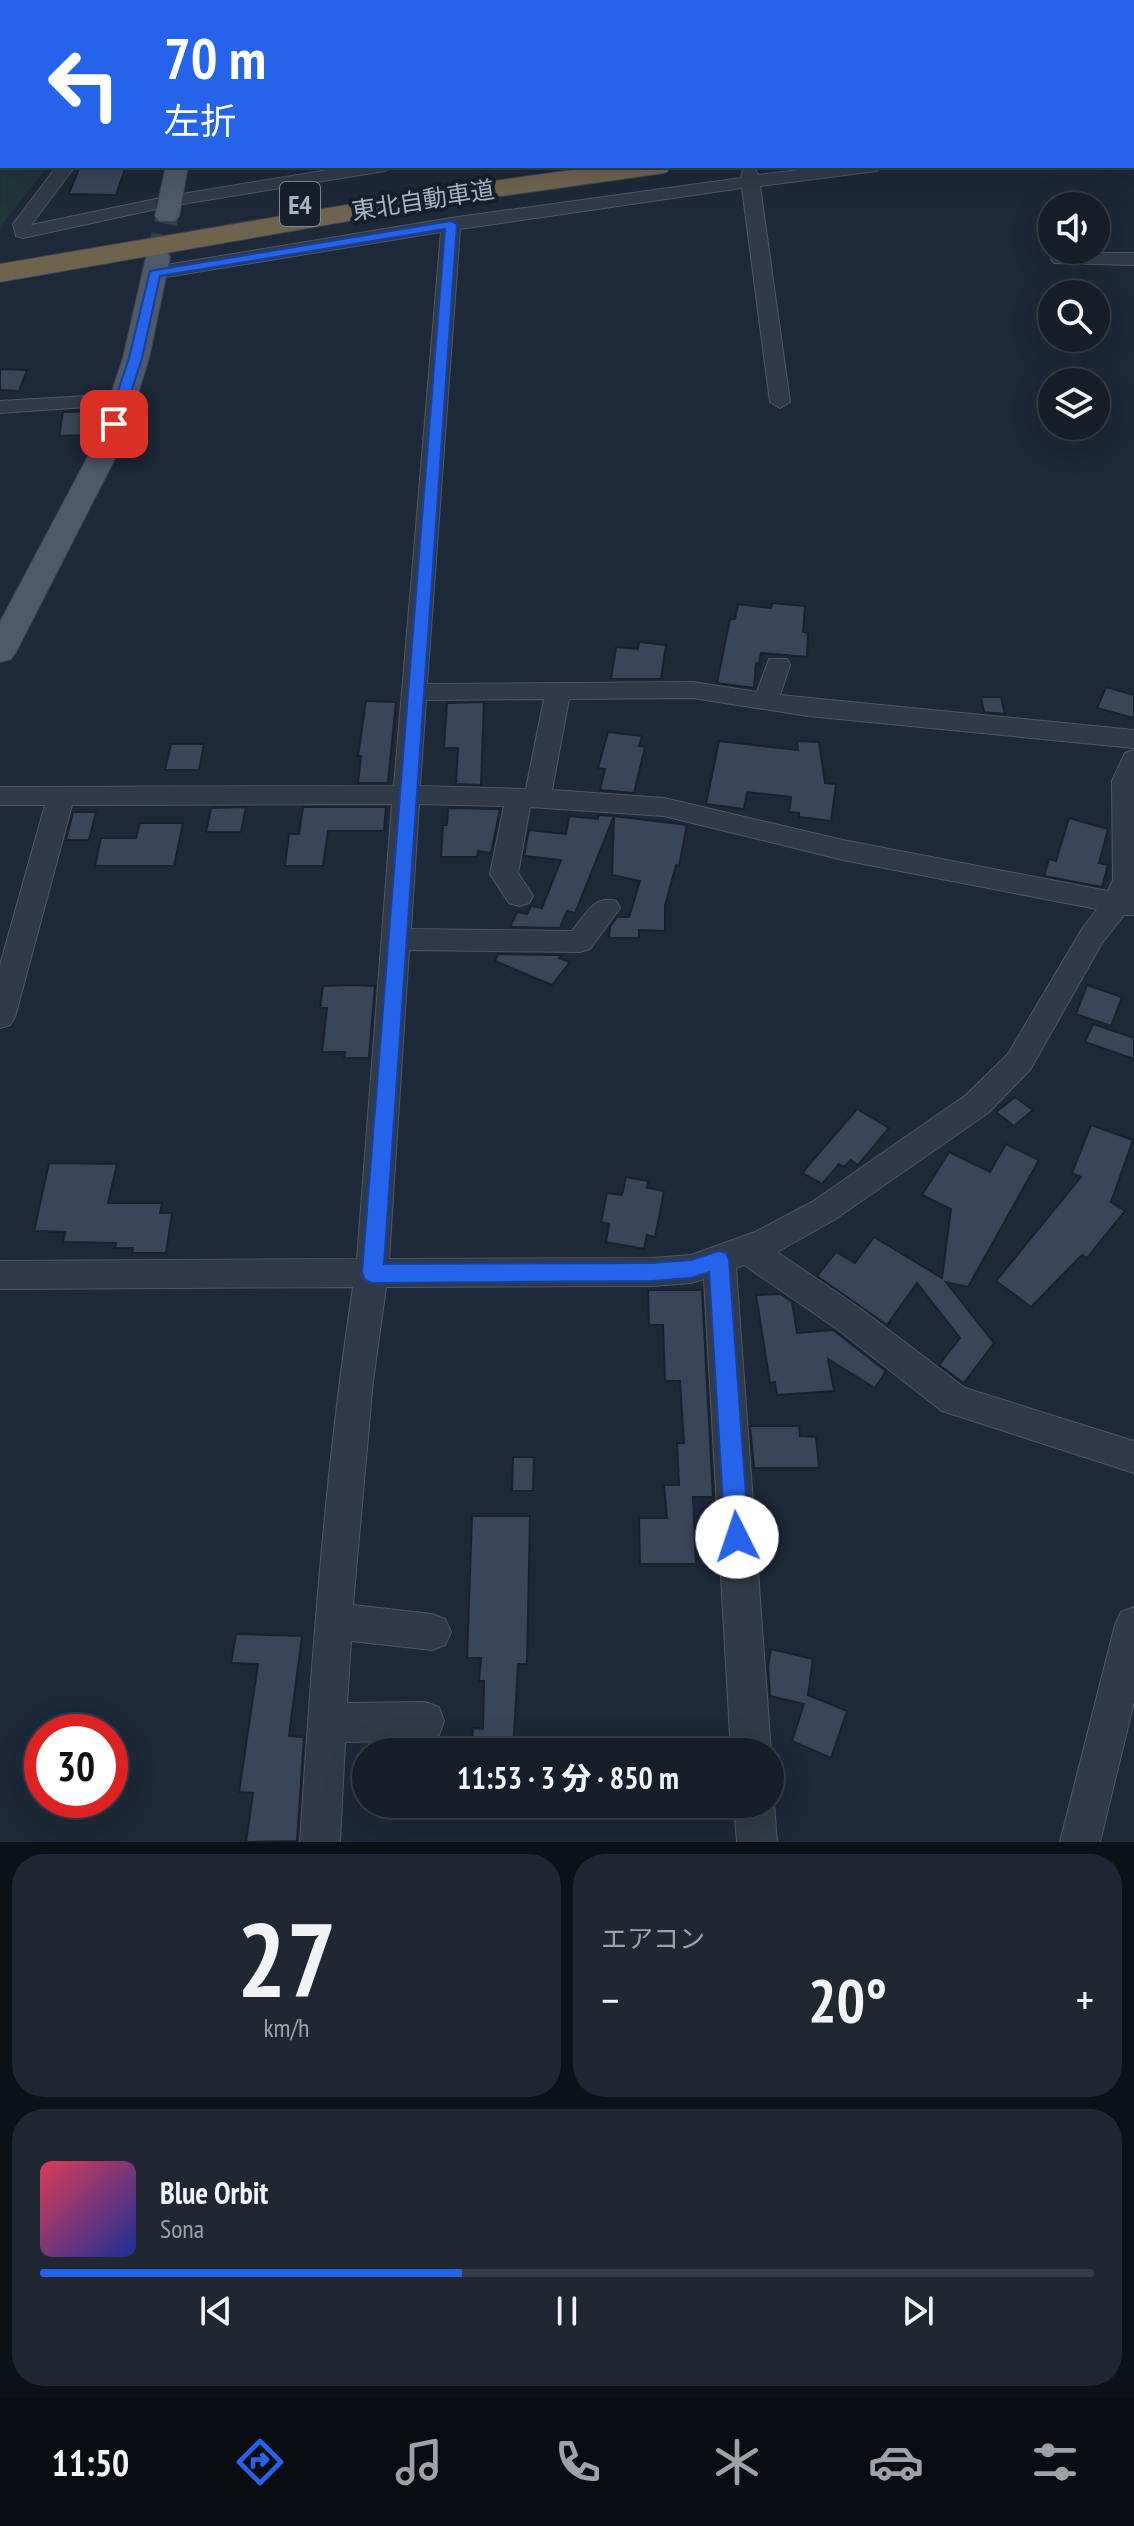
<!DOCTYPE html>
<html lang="ja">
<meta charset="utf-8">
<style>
body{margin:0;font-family:"PT Sans Narrow","Noto Sans JP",sans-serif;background:#1f2732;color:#f1f3f6;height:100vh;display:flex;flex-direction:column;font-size:30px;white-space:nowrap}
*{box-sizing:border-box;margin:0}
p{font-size:26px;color:#9ea2a8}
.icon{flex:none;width:44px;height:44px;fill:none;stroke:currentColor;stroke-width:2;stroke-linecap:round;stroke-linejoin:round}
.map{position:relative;height:1842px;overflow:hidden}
.details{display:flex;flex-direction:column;gap:12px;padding:12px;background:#0c1017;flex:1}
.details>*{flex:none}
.guide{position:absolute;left:0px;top:0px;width:1134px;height:168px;box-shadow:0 8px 32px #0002,0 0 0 2px #353c47;background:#2563eb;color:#fff;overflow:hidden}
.buttons{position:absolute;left:1038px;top:192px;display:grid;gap:16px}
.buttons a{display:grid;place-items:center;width:72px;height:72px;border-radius:50%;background:#161e2a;box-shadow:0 8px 32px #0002,0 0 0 2px #353c47;font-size:40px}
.speed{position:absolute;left:24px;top:1714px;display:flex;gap:16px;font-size:40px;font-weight:700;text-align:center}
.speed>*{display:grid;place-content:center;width:104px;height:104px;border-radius:50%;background:#161e2a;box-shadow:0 8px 32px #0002,0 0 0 2px #353c47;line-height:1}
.speed .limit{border:12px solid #d22;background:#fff;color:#111}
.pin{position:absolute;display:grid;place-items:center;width:68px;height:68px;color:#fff;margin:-34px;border-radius:16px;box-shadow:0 4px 12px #0006}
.me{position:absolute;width:88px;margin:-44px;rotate:356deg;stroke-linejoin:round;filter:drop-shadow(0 0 6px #0008)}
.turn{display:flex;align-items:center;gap:28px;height:168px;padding:0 32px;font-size:36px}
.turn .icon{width:104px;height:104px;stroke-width:2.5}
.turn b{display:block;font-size:56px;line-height:68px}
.big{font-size:60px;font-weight:800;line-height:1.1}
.details .widget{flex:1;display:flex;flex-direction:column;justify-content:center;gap:12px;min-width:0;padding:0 28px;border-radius:32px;background:#1f2732}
.details .dial{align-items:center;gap:0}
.dial b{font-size:104px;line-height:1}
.song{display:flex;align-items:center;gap:24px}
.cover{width:96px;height:96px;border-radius:12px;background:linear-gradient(135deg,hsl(350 70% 55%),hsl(230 70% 35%))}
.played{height:8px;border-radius:4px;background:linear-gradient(90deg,#2563eb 40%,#353c47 40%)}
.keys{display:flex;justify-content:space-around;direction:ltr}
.heat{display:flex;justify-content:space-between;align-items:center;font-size:44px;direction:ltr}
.details .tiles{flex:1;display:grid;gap:12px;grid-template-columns:1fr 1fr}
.widget:last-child{grid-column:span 2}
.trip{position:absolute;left:352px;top:1738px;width:432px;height:80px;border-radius:40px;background:#161e2a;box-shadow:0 8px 32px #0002,0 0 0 2px #353c47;font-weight:800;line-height:80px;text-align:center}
.dock{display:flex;height:128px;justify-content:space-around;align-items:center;background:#090c11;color:#9ea2a8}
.dock .icon{width:56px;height:56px}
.dock .current{color:#2563eb}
.dock b{font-size:36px;color:#f1f3f6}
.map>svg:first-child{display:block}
</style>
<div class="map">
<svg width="1134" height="1842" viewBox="0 0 1134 1842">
<rect width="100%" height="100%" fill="#1d2838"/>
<path fill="#1f3539" d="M1,0H41L2,2V166H48L0,227Z"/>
<g fill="#394559" stroke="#19212e" stroke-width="2">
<path d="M80,166H126L116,195L69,194Z"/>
<path d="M0,369L27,370L19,391L0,390Z"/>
<path d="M89,411L85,435L59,436L63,412Z"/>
<path d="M772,603L805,606L803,632L808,633L807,657L761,653L759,664L756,663L754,688L717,683L730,619H735L738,604L771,608Z"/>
<path d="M639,642L666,645L661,679H611L616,647L638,649Z"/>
<path d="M1106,687L1134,695V718L1097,708Z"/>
<path d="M981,697H1001L1005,714L984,712Z"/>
<path d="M366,701L396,702L388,783H358L361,756H358Z"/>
<path d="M484,702L481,785L456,784L458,748H444L447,703Z"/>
<path d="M608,732L642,736L639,746L645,747L634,793L600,790L605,769L598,768Z"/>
<path d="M719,741L798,750L797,741L819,742L825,783L836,784L831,821L799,817V813L789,812L791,797L747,792L744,809L706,804Z"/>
<path d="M171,744H204L199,770H165Z"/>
<path d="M246,807L241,832H206L211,808Z"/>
<path d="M303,807H386L384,831H328L323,866H285L289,834H299Z"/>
<path d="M448,808L500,809L491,853L478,851L477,857H441L443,825H447Z"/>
<path d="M73,812H96L89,840H66Z"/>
<path d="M598,815L614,816L575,913L567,911L560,928L510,927L517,912L527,914L531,906L542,908L561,860L524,856L529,830L566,834L569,816L598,819Z"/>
<path d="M614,816L687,825L679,866L676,865L665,906V931L639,930V938H609L610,927L617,917H629L640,881L612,875Z"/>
<path d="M1069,818L1108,829L1099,863L1108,865L1102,887L1044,876L1049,859L1056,861Z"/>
<path d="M140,823H183L174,866H95L101,838H136Z"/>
<path d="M498,954L562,955L559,958L570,962L552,985L495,961Z"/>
<path d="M352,985L375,986L369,1058H344L345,1052H322L327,1008H320L323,986Z"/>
<path d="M1087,985L1122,997L1111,1026L1076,1014Z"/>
<path d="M1093,1024L1134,1038V1059L1085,1042Z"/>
<path d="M1015,1097L1033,1110L1014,1126L996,1112Z"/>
<path d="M857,1109L889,1128L858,1165L851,1160L844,1167L839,1164L822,1184L802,1173Z"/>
<path d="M1091,1125L1133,1140L1111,1202L1125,1211L1087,1258L1082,1255L1031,1307L996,1281L1081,1177L1072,1173Z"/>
<path d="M1006,1144L1039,1160L968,1287L946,1282L994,1343L964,1383L939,1365L960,1338L917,1283L887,1325L817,1276L836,1252L855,1263L874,1237L942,1278L951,1209L922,1195L949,1152L990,1172Z"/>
<path d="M49,1163L117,1164L108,1203H162L160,1213H172L166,1253H132L133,1248H115L116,1243L63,1242L65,1232L34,1231Z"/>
<path d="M626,1177L648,1181L647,1188L664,1191L655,1237L647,1235L644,1249L606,1242L609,1224L601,1222L607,1193L622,1195Z"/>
<path d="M648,1290H702L713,1497H693L696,1564H640L639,1518H667L664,1485H679L677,1443H684L680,1381H665L663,1325H649Z"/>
<path d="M781,1294L792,1302L797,1333L833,1330L886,1371L875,1388L828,1359L834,1391L777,1395L775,1382L770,1383L756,1295Z"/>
<path d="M750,1426H799L800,1436L816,1437L819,1468H754Z"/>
<path d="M513,1457H534L533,1491H512Z"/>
<path d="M472,1516H530L527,1664H518L513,1752H471L473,1728L483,1729L484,1681H479L481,1658H467Z"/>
<path d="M236,1634L302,1636L289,1736L304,1737L297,1841L246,1842L253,1793L239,1792L258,1664L231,1663Z"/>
<path d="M771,1649L813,1659L808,1695L847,1711L831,1758L792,1741L804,1704L770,1696L768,1666Z"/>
</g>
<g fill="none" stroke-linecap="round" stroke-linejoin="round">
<path stroke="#323d4d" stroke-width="23" stroke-dasharray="23 11" stroke-linecap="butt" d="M158,257L167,216"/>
<defs>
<g id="minor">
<rect x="50" y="0" width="16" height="2"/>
<path d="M685,0H701L702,2H686Z"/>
<path d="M938,0H954L955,2H939Z"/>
<rect x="1132" y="78" width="2" height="10"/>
<rect x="1132" y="138" width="2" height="10"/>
<path d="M57,166H75L31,225L170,196L352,166H394L385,171L170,206L23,238L16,236L13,224Z"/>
<path d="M832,166H885L876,171L760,186L790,402L780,408L770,402L742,188L460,229L427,684L693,682L757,692L769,659H787L790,665L780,695L1134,730V748L808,716L693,698L569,699L552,790L664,798L843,840L1108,891L1113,880L1112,781L1125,753L1134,750V915H1124L1102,943L1030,1070L988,1113L834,1220L777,1252L861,1309L965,1388L1134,1441V1473L942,1411L837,1329L744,1265L736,1268L771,1752H731L704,1279L691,1283L652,1286L386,1287L373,1381L353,1605L432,1614L445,1619L451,1632L445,1645L432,1650L351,1641L347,1703L425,1702L439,1707L444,1721L439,1735L425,1740L345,1742L340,1842H300C312,1656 325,1471 353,1287L0,1289V1261L357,1259L392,804L72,805L15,1017L10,1025L0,1028V965L45,805H0V787L394,786L441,232L154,279L144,273L154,267L451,218L741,178L743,169H755L758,175ZM544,699L526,789L420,786L426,700ZM419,804L504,806L490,874L509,903L519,906L529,903L533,896L518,873L530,807L664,816L843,860L1097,909L1082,929L1008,1054L966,1095L812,1202L755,1232L691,1255L652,1258L389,1259L409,950L580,952L590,949L620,908L616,901C594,894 585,916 572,931L411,929Z"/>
<path d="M1061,253H1134V265L1054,263L1051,259L1054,255Z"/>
<path d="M122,394L129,396L132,400L129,404L0,413V401Z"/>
<path d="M1134,1607V1702L1100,1842H1060L1115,1625L1121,1612Z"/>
<path d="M770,1794L774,1804L777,1842H737L734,1804H770Z"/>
</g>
<g id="major">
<rect x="202" y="0" width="20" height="2"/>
<path d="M166,166H188L179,216L175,221H159L155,216Z"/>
<path d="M158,250L167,252L170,257L149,358L122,445L16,652L11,659L0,662V622L94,445L123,358L146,257L149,252Z"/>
</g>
<g id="highway">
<path d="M1134,108V124L1132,125V109Z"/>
<path d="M601,166H671L667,172L658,174L452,203L0,282V264L452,187Z"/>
</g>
</defs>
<use href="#minor" stroke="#4f5767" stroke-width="2"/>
<use href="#major" stroke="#3b4352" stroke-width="2"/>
<use href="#highway" stroke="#3c4452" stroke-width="2"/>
<use href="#minor" fill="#313a48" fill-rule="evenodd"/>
<use href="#major" fill="#4e5969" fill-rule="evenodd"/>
<use href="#highway" fill="#6f634d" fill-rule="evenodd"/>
</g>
<path fill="#2563eb" stroke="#184099" stroke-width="2" d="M451,221L457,224L384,1264L652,1263L691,1260L719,1251L726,1253L729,1260L749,1537L745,1545L737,1548L729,1545L725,1537L709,1272L691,1278L652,1281L372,1283L365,1280L362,1273L445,229L160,276L142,358L121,424L114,428L107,424L129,358L150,271Z"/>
<g text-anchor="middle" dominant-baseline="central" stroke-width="8" stroke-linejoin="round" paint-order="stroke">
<g font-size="24" fill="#abb4c6" stroke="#171f2c">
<text transform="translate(423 200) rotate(-9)">東北自動車道</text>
</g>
<rect fill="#171f2c" stroke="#7f8798" stroke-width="2" x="280" y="182" width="40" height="44" rx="6"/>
<g font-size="26" font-weight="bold" fill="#abb4c6">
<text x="300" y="204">E4</text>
</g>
</g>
</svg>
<div class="buttons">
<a><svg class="icon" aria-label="sound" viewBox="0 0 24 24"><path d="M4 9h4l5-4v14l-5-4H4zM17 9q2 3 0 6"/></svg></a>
<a><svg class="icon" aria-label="search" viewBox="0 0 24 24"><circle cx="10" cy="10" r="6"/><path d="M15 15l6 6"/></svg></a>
<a><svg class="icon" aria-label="layers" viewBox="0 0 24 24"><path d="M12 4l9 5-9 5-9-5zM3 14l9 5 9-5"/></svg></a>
</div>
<div class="speed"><div class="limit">30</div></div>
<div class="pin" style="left:114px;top:424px;background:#d93025"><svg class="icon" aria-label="arrive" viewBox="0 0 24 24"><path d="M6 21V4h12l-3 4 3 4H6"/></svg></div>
<svg class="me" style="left:737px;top:1537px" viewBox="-20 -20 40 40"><circle r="19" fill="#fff"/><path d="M0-13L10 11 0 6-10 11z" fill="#2563eb"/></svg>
<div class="trip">11:53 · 3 分 · 850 m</div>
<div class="guide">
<div class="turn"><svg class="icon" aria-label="left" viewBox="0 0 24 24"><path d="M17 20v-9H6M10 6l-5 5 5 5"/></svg><div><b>70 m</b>左折</div></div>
</div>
</div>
<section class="details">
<div class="tiles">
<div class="widget dial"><b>27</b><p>km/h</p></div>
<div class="widget"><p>エアコン</p>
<div class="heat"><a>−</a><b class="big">20°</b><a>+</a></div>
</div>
<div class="widget">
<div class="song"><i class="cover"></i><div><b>Blue Orbit</b><p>Sona</p></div></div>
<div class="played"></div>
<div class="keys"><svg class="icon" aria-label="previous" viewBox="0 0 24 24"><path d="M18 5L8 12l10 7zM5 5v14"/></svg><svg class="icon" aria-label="pause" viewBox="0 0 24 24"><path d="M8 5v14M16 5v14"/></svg><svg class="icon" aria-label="next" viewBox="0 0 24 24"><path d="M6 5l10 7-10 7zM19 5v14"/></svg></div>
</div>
</div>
</section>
<nav class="dock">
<b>11:50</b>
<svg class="icon current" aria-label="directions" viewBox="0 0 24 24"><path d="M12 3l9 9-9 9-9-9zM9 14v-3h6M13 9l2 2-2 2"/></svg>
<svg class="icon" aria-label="music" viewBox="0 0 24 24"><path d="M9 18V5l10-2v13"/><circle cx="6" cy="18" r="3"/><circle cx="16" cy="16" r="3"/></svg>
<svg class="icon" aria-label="phone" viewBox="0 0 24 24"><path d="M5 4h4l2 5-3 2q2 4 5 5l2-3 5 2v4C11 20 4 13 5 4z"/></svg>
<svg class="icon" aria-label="climate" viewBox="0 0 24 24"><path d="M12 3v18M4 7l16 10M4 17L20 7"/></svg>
<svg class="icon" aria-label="car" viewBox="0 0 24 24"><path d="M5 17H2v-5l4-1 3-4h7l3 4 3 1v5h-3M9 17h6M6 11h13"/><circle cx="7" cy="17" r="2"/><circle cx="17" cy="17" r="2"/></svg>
<svg class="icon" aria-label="filters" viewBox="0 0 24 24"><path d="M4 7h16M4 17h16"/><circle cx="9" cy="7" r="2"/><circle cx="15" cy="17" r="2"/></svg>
</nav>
